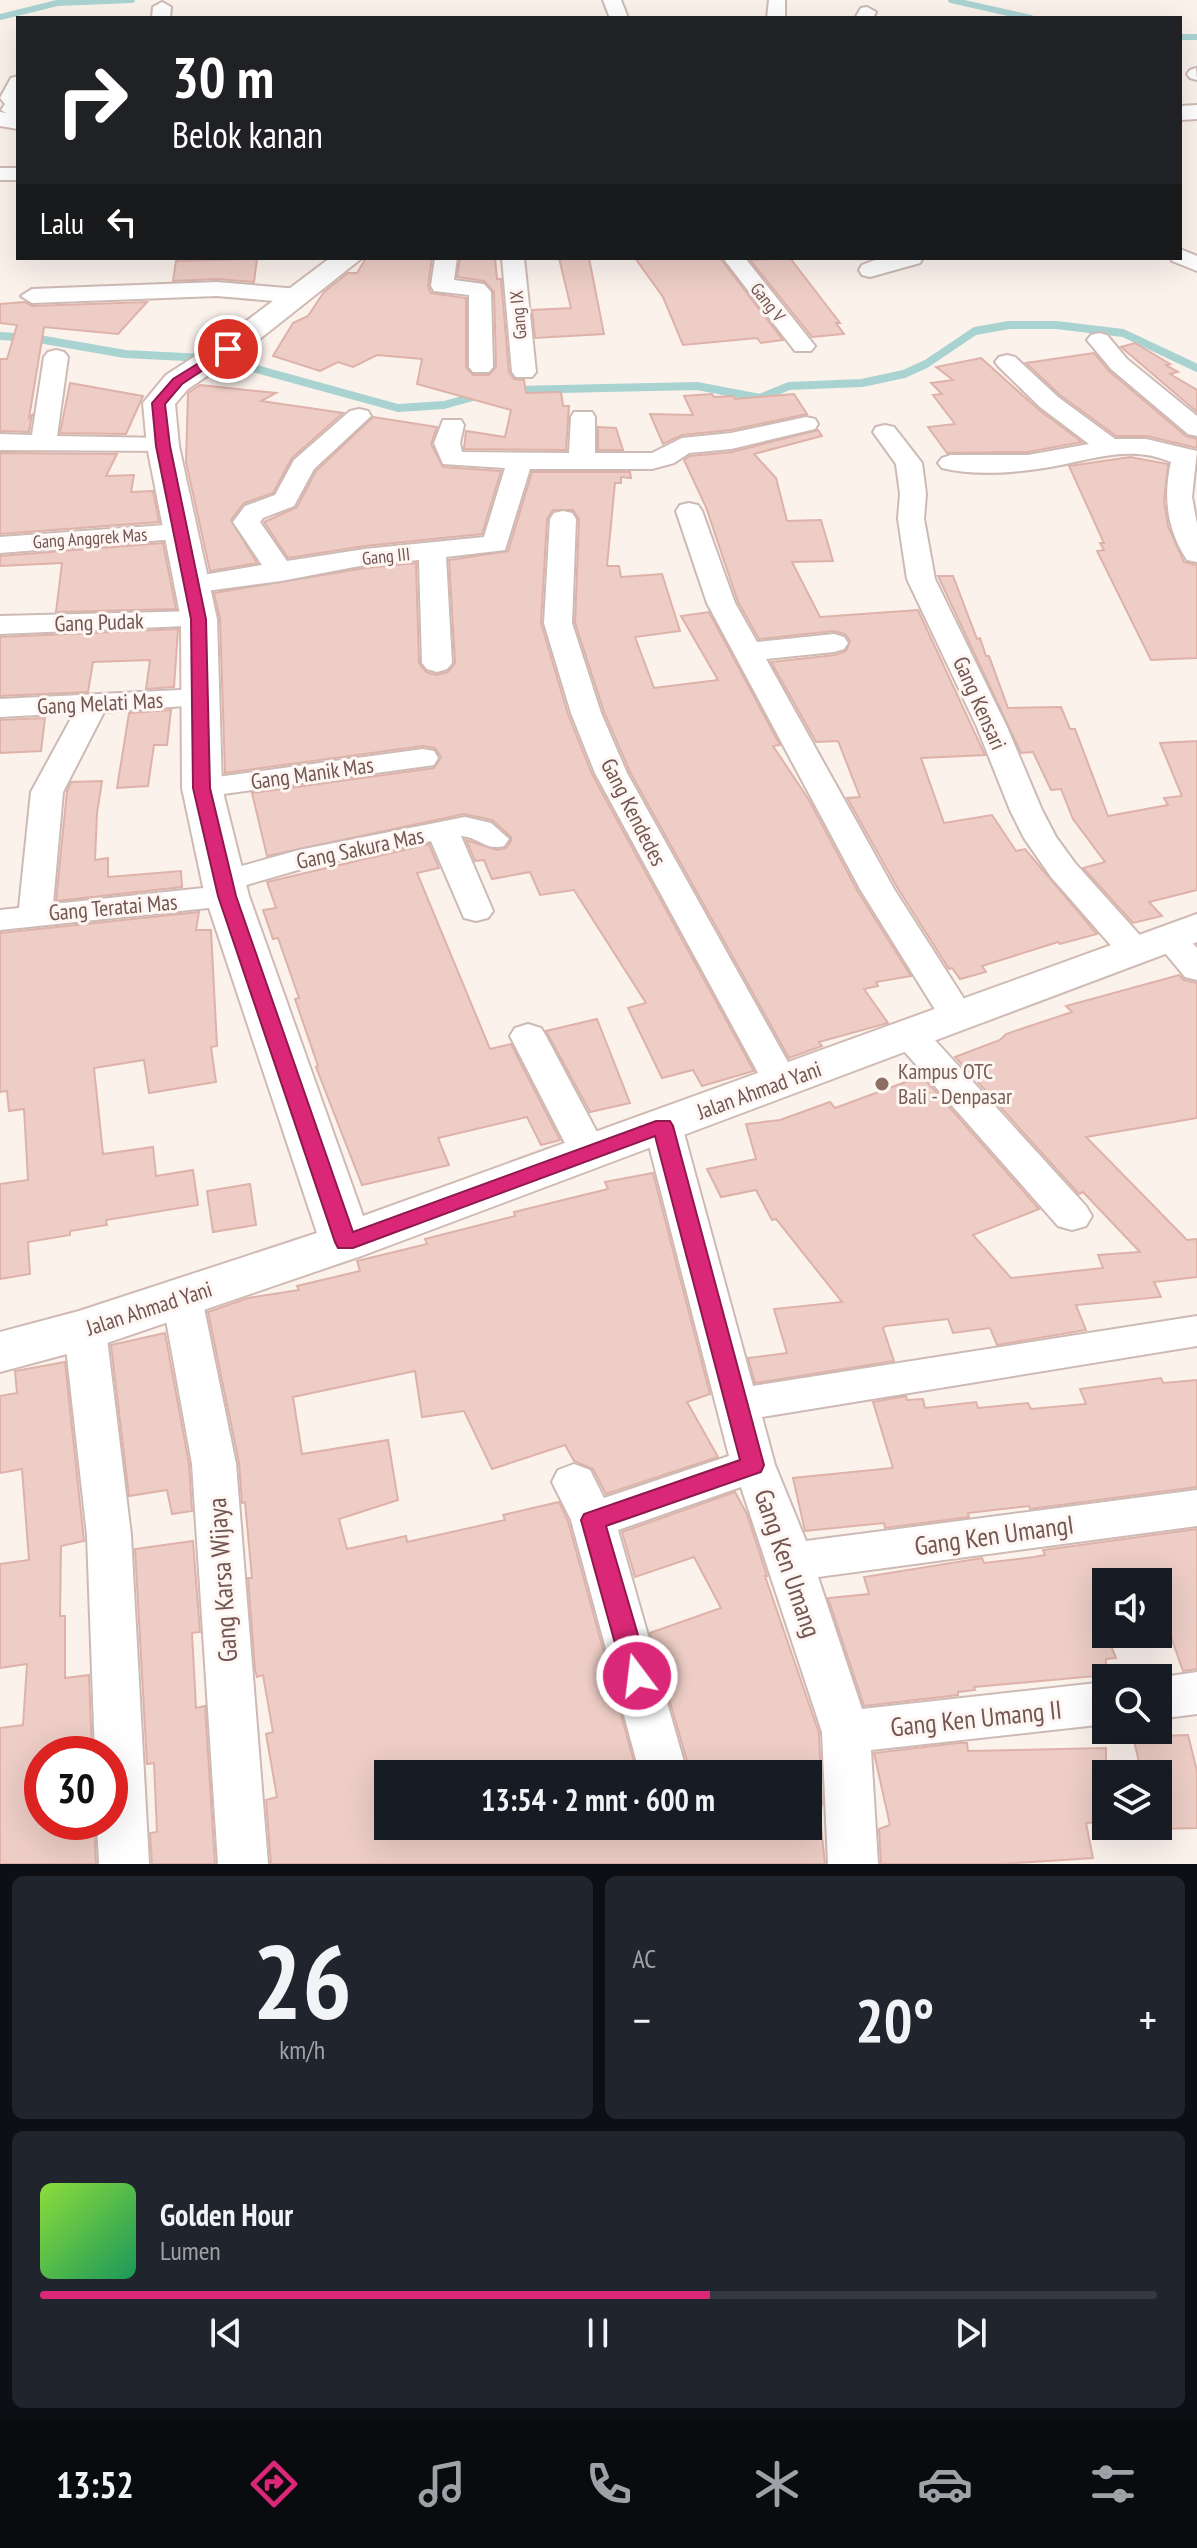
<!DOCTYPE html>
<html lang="id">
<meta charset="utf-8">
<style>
body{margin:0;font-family:"PT Sans Narrow",sans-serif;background:#20242c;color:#f1f3f6;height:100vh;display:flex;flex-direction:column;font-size:30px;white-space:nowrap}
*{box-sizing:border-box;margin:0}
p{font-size:26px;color:#9ea1a6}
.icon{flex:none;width:44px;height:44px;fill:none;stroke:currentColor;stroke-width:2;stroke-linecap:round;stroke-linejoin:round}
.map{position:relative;height:1864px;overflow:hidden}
.sheet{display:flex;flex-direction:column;gap:12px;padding:12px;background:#0d0f14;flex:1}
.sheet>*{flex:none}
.hud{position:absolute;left:16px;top:16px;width:1166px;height:244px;border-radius:0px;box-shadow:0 8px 32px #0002;background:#202124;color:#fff;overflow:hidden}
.tools{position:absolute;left:1092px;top:1568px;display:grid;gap:16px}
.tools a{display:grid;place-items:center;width:80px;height:80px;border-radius:0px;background:#171b24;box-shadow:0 8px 32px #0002;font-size:40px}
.speed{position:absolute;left:24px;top:1736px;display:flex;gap:16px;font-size:40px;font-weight:700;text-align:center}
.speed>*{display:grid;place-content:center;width:104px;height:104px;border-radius:50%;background:#171b24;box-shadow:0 8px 32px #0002;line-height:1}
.speed .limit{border:12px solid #d22;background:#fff;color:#111}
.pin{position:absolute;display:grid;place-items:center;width:68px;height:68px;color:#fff;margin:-34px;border:4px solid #fff;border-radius:50%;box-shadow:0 2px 8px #0007}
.me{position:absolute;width:88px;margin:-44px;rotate:345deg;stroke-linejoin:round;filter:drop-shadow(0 0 6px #0008)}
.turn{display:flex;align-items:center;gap:28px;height:168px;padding:0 24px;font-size:36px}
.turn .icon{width:104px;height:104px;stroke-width:2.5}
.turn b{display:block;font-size:56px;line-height:68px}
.then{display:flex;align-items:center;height:76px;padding:0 24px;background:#0003;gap:16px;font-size:30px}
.big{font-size:60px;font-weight:600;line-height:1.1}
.sheet .card{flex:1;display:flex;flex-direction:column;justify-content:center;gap:12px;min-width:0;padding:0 28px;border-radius:12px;background:#20242c}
.sheet .dial{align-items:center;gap:0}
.dial b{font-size:104px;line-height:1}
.song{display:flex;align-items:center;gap:24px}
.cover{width:96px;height:96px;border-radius:12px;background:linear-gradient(135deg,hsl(90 70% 55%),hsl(150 70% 35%))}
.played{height:8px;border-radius:4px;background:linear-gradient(90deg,#db2777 60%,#363941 60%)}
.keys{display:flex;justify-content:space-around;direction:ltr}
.heat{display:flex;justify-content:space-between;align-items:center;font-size:44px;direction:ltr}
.sheet .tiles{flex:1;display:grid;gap:12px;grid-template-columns:1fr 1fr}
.card:last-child{grid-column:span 2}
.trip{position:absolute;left:374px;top:1760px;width:448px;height:80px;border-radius:0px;background:#171b24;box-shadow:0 8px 32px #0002;font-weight:600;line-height:80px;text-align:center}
.tabs{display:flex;height:128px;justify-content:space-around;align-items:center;background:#090b0e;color:#9ea1a6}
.tabs .icon{width:56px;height:56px}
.tabs .active{color:#db2777}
.tabs b{font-size:36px;color:#f1f3f6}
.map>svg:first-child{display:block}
</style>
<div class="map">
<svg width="1197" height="1864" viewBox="0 0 1197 1864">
<rect width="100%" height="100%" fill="#fbf2ec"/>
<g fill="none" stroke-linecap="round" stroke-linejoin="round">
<g stroke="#a9d3d1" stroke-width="6">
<path d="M951,0L1031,18"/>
<path d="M0,17L57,3L132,0"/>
<path d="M1180,37H1197"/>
</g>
<g stroke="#a9d3d1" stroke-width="8">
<path d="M0,336L33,338L125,354L204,358"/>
<path d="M220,359L398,408L444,405L480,395"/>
<path d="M515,390L697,386L760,398L789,386L862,383L904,374L926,364L975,331L1009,325H1056L1123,333L1197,368"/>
</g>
</g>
<g fill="#edcdc6" stroke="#deb2a9" stroke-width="2">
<path d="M366,258H432L428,286L431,293L466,298V367L473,375H489L496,367L494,292L484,281L457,277L460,258H495L497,279H501L509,372L514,379L524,380L526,393L561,392L563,406H569L566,450L464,449L466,431L505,437L511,410L417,384L422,359L377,355L353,367L338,362L320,371L273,356L293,323L308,316L324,292L348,273H357Z"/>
<path d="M559,258H589L604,334L535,338L532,310L571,308Z"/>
<path d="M635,258H720L783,340L761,343L757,338L683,345L663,297Z"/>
<path d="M790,258L840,323H836L844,334L812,337L750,260Z"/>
<path d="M257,259L254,282L217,279L173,281L176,261Z"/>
<path d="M25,302L32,306L147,302L118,334L44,327L29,418L32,415L29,432L0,431V359H7L17,325L0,323V304Z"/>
<path d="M1135,343L1170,364L1166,365L1178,372L1170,374L1197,390V412L1121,347Z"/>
<path d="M1094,353L1109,371L1186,436L1197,439V448L1147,436H1116L1060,395L1026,363Z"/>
<path d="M981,358L1038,409L1082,442L1028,452L947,453L928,427L955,424L933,395L942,394L931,383L953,380L936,367Z"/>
<path d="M70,383L143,396L126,434L60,433Z"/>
<path d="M200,385L276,393L261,401L343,413L292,458L273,493L244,503L231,520L257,563L210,571L186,462L188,393Z"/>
<path d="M712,394L714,397L733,396L735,399L794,394L807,414L731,430L682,435L663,444L650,414L693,415L684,396Z"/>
<path d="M373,417L437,427L431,444L443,467L501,471L482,534L365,546L288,558L264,522L297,507L316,471Z"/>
<path d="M598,427L616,428L623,450H598Z"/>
<path d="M818,430L822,436L754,454L776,478L787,521L821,520L833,561L792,562L820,617L918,610L985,755L921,758L944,823L992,815L1016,851L1025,849L1097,934L1060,944L1058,942L982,966L986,972L960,979L952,968L949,969L897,887L847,798L860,797L838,741L816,742L771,662L835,655L846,651L850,641L845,634L834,631L759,639L738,602L706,507L684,460L690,456L732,452Z"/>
<path d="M0,453L117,454L106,476L134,475L131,492L153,491L159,522L0,534Z"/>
<path d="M1130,457L1168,464L1164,501L1168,526L1184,562L1197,565V658L1151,660L1097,551L1104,550L1100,543H1104L1069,466Z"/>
<path d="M532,472H630L631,478L621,477V483H615L607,566H619L621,577L662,574L680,631L635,637L654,688L718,680L681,616L709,612L780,745L773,746L809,800L857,890L911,976L876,982L878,986L864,989L888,1023L819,1042L822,1046L789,1058L630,772L604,712L575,623L579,519L573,510H553L547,519L541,623L568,714L592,774L754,1071L702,1086L693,1070L662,1078L628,1008L646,1003L574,890L540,895L530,872L492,879L484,860L475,861L466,840L497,850L506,848L511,841V837L492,820L464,814L267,856L252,793L434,768L441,757L435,748L423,746L225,773L220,619L214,593L365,568L416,563L419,663L426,672L436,675L448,672L455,663L449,560L508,551Z"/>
<path d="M163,543L176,609L56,612L62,563L0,566V556Z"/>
<path d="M938,576H953L977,639L980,638L986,656H989L1008,708L1061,707L1070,729H1075L1108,816L1168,805L1164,798L1182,796L1160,743L1197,741V890L1149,902L1162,916L1133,923L1083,868L1105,862L1073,819L1061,789L1051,790L1033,752L1021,753Z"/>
<path d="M178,629L174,687L146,689L150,660L93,662L88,692L0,696V637Z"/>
<path d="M171,710L167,745H154L148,786L117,788L129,713Z"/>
<path d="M45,718L41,751L0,753V720Z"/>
<path d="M102,781L97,813L95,860L108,858V877L181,871L182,887L56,901L67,791L71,782Z"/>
<path d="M429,844L439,868L417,873L490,1049L511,1044L560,1140L541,1145L527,1117L438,1138L449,1165L362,1185L316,1067L318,1066L295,999L299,998L278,938L273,939L263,910L276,908L267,882Z"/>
<path d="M199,912L196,930H211L217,1046L211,1047L216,1082L149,1093L144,1060L94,1068L103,1154L153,1147L156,1176L193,1170L198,1205L106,1220L107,1225L70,1231V1235L28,1242L30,1274L0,1279V1184L28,1180L24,1109L9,1111L7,1091L0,1092V933Z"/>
<path d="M1179,975L1184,980L1197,983V1118L1086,1137L1187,1240L1197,1239V1277L1154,1282L1161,1297L1076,1305L1086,1330L997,1345L990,1328L953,1333L948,1319L886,1326L883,1328L894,1361L755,1383L748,1358L787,1353L774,1309L842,1302L776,1219L772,1220L756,1190L721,1197L707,1169L756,1159L746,1124L780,1120L830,1102L835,1108L922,1076L1039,1209L973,1235L1011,1278L1103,1268L1098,1255L1140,1252L1083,1192L1079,1194L955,1057L1000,1040L1006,1034L1072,1012L1066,1006Z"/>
<path d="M597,1019L630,1103L590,1112L546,1031Z"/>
<path d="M653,1173L710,1394L687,1402L718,1457L606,1494L593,1469L574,1461L565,1445L492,1469L464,1411L422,1417L415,1371L293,1397L302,1454L388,1440L398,1500L339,1519L347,1549L406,1536L407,1542L505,1520L503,1515L559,1502L568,1521L634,1762L584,1774H388V1826H821L825,1864H271L266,1800L277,1797L266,1734L273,1732L263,1675L257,1677L255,1670L248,1578H252L245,1502L242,1503L239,1463L208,1312L248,1298L299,1290L297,1286L360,1271L357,1261L427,1244L425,1239L515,1216L514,1212L608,1189L605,1182Z"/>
<path d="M250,1184L256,1225L213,1232L207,1191Z"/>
<path d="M165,1333L189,1464L192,1511L172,1514L167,1490L129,1496L111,1345Z"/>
<path d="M65,1362L84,1541L61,1546L60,1616H65V1678L89,1675L92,1754H42V1822H94L96,1864H0V1728L23,1725L27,1664L0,1668V1564L29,1560L22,1469L0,1473V1396L17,1393L15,1371Z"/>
<path d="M1161,1378L1163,1383L1197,1380V1487L1030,1509L1029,1506L968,1513L969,1517L885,1528L884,1523L805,1531L793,1478L893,1468L873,1402L906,1396L907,1400L923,1399L925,1408L976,1402L978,1408L1028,1403L1031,1409L1086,1404L1080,1389Z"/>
<path d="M735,1492L747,1514L767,1576H765L819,1733L822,1805L808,1807V1774H684L683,1770L687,1761L650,1633L721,1608L694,1557L635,1577L622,1532Z"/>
<path d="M1197,1529V1669L1183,1671L1171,1637L1158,1638V1575L1106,1580V1634L1116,1658L1106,1659V1675L974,1687L975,1690L958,1692V1695L864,1706L828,1598L869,1594L864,1577L982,1558L984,1563L1034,1557L1045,1555L1043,1550Z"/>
<path d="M193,1541L200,1632L192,1633L196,1708L205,1706L215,1864H152L150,1833L157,1832L154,1763L147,1764L135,1549Z"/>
<path d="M1188,1735L1197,1771V1828L1158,1829V1774H1142L1133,1737Z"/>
<path d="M958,1743H967L968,1751L1106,1748V1822L1086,1823L1093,1858L1002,1864H881L879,1829L890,1825L874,1753Z"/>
</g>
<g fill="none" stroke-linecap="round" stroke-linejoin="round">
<defs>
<g id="street">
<path d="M603,0H621L628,18H610Z"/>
<path d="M769,0H785V18H767Z"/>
<path d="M162,2L171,7L170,18H152L153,7Z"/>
<path d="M867,7L876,12L873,18H855L861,8Z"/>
<path d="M1196,68L1197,80L1190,78L1187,74L1190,70Z"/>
<path d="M18,76V120L1,110L5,104L0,98L11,78Z"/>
<rect x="0" y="168" width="18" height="12"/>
<path d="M1180,249L1197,256V271L1172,261L1171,258H1180Z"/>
<path d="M435,258H457L454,280L484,284L491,292L493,367L489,372H473L469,367V295L434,291L431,286Z"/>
<path d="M502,258H524L536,372L532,377H516L512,372Z"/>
<path d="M723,258H745L811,341L815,346L811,351H795Z"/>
<path d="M880,258H923L920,263L870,277L862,275L859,270L862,265Z"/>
<path d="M217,282L298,289L309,296L298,303L217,296L32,303L21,296L32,289Z"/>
<path d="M1099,333L1107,335L1127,359L1197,416V436L1188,434L1111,369L1087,340L1091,335Z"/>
<path d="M56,350L64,352L68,357L57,436L163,438L172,441L176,446L172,451L0,450V434L32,435L44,357L48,352Z"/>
<path d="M1007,355L1015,357L1058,397L1115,439H1146L1197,451L1192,497L1197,524V562L1187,560C1167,530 1163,497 1171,462C1133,446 1100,457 1061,465C1025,472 978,477 942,468L938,463L942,458L951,455H1028L1089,444L1040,407L999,367L995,362L999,357Z"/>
<path d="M359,409L368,411L371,416L314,469L294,506L263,518L260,522L287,561L365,549L484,537L505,468L443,464L434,443L443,420H461L464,425L460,443L462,452L569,453L571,417L574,412H592L595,417V453H652L682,438L731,433L806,417L815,419L818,424L815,429L731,449L689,453L674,463L652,469H530L505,550L446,557L452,663L447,669L437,672L427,669L422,663L419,560L365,565L281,581L191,593L181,591L177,585L181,579L191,577L262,565L233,522L245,506L275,495L294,460L350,411Z"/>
<path d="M885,425L894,427L922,463L926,494L924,519L935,579L1007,727L1042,810L1056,837L1075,863L1146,942L1151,950L1146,958L1134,961L1122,958L1051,877L1024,838L1010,810L977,727L907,579L898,519L900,494L896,464L873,432L876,427Z"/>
<path d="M689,503L698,505L702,511L735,603L757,642L834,634L844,637L848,643L844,649L834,652L766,659L894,889L975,1016L970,1024L957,1027L944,1024L860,889L707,603L676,511L680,505Z"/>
<path d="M563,511L572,513L576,519L572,623L601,713L627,773L799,1082L794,1091L781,1094L768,1091L763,1082L595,773L571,713L544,623L550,519L554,513Z"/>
<path d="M179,524L188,526L192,532L188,538L0,553V537Z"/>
<path d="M199,611L209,613L213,619L209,625L0,634V616Z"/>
<path d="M200,689L211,692L215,698L211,704L104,712L63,792L53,904L213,887L208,881L213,874L299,850L465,817L491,823L509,839L504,846C485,851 479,837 461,836L493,911L488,918L476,921L464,918L431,841L305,868L236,888L244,896L239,903L227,906L0,930V910L19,908L31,792L74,713L0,717V699Z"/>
<path d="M423,749L434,751L438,758L434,765L202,797L191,795L186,788L191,781L202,779Z"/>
<path d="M1169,926L1181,930L1197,948V980L1185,977L1152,937L1157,930Z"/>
<path d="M909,1022L922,1026L1086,1206L1092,1216L1086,1226L1072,1230L1058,1226L896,1042L891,1034L896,1026Z"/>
<path d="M528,1024L541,1028L546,1036L608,1153L602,1162L589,1166L576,1162L570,1153L510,1036L515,1028Z"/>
<path d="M663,1113L676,1117L682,1126L753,1386L1197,1316V1346L762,1417L775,1465L806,1541L1197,1490V1526L818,1577L862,1709L1106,1682V1724L871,1750L878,1864H828L822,1732L741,1487L618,1530L684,1762L678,1774H640L571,1520L552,1482L558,1470L574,1464L590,1470L604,1498L729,1456L644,1126L650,1117Z"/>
<path d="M182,1283L196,1287L202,1298L236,1464L268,1864H218L192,1464L162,1298L168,1287Z"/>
<path d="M85,1315L100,1319L106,1330L131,1535L149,1864H99L97,1822H110V1754H95L87,1535L64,1330L70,1319Z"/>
<path d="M1197,1672V1714L1158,1719L1156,1678Z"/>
</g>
<g id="secondary">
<path d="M1197,105V119L1180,120V106Z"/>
<path d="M0,112L18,115V129L0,126Z"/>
<path d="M330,258H362L247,349L188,389L175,404L179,446L217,619L222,788L249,896L363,1216L1197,914V942L364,1255L104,1344L0,1372V1332L79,1311L317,1233L205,896L182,788L181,619L147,446L143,403L166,375L225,337Z"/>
</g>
</defs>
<use href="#street" stroke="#cebab5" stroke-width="4"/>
<use href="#secondary" stroke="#d0bab3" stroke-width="4"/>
<use href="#street" fill="#fff" fill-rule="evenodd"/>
<use href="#secondary" fill="#fff" fill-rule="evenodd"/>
</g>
<path fill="#db2777" stroke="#8e194d" stroke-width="2" d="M228,345L232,346V351L182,384L165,404L170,446L206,619L210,788L236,896L353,1232L656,1121H670L673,1126L764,1465L761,1472L606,1526L650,1676L646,1684L637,1687L628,1684L624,1676L581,1520L584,1514L740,1460L655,1136L353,1248H338L335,1242L218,896L193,788L191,619L156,446L152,403L173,379Z"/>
<circle fill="#8d6e63" stroke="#fdf6f2" stroke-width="3" cx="882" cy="1084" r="8"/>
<g text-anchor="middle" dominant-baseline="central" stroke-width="6" stroke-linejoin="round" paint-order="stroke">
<g font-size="18" fill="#735651" stroke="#fdf6f2">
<text transform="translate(768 302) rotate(52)">Gang V</text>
<text transform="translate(518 315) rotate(-95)">Gang IX</text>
<text transform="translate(90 538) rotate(-4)">Gang Anggrek Mas</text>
<text transform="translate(386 556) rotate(-6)">Gang III</text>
</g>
<g font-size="22" fill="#735651" stroke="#fdf6f2">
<text transform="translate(99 622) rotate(-2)">Gang Pudak</text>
<text transform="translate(100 703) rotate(-3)">Gang Melati Mas</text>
<text transform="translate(980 703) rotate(66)">Gang Kensari</text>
<text transform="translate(312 773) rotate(-8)">Gang Manik Mas</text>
<text transform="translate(634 812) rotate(63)">Gang Kendedes</text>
<text transform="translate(360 848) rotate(-12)">Gang Sakura Mas</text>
<text transform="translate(113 907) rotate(-5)">Gang Teratai Mas</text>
<text transform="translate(759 1090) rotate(-20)">Jalan Ahmad Yani</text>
<text transform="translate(149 1308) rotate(-18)">Jalan Ahmad Yani</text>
</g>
<g font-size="22" fill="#785e54" stroke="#fdf6f2" text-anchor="start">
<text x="898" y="1071">Kampus OTC<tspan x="898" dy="25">Bali - Denpasar</tspan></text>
</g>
<g font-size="26" fill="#735651" stroke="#fdf6f2">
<text transform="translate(994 1535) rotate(-8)">Gang Ken UmangI</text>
<text transform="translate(788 1563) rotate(71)">Gang Ken Umang</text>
<text transform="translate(222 1580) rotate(-94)">Gang Karsa Wijaya</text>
<text transform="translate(976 1718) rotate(-6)">Gang Ken Umang II</text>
</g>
</g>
</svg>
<div class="tools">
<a><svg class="icon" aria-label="sound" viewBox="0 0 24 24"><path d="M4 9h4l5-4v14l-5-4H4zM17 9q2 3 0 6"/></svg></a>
<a><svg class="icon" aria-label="search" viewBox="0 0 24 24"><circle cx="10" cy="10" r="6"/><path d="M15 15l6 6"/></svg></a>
<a><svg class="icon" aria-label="layers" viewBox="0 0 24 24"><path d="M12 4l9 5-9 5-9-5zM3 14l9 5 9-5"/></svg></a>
</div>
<div class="speed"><div class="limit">30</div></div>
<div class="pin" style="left:228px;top:349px;background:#d93025"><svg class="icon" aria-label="arrive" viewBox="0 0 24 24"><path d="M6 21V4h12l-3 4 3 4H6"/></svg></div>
<svg class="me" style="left:637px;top:1676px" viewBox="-20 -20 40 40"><circle r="17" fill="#db2777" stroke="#fff" stroke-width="3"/><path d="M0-11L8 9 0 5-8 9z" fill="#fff"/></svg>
<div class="trip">13:54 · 2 mnt · 600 m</div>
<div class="hud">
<div class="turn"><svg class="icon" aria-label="right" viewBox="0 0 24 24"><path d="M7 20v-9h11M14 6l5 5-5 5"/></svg><div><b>30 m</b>Belok kanan</div></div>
<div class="then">Lalu<svg class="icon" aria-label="left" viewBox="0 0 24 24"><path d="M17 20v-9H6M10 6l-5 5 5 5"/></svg></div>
</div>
</div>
<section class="sheet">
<div class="tiles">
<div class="card dial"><b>26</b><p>km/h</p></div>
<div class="card"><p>AC</p>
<div class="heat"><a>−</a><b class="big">20°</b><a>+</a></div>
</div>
<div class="card">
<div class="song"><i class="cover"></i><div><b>Golden Hour</b><p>Lumen</p></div></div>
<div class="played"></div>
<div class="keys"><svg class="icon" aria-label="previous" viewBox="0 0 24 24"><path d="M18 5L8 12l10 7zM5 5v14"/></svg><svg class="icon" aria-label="pause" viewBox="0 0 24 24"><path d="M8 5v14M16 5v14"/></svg><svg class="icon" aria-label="next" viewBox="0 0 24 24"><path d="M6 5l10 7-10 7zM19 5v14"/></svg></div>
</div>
</div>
</section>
<nav class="tabs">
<b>13:52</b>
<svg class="icon active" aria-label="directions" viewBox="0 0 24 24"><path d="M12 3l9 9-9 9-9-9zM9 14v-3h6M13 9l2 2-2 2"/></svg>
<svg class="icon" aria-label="music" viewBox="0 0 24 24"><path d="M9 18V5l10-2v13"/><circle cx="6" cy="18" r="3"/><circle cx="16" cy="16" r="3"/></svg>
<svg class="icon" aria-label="phone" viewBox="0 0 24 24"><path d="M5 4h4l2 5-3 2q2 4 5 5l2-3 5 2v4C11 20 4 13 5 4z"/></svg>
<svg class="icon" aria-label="climate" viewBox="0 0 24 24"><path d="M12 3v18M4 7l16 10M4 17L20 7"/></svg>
<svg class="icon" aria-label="car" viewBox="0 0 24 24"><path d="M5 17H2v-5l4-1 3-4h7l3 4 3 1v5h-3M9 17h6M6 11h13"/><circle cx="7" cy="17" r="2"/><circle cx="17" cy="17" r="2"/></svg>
<svg class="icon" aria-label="filters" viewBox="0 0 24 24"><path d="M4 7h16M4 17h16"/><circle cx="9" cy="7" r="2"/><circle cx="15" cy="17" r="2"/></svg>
</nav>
